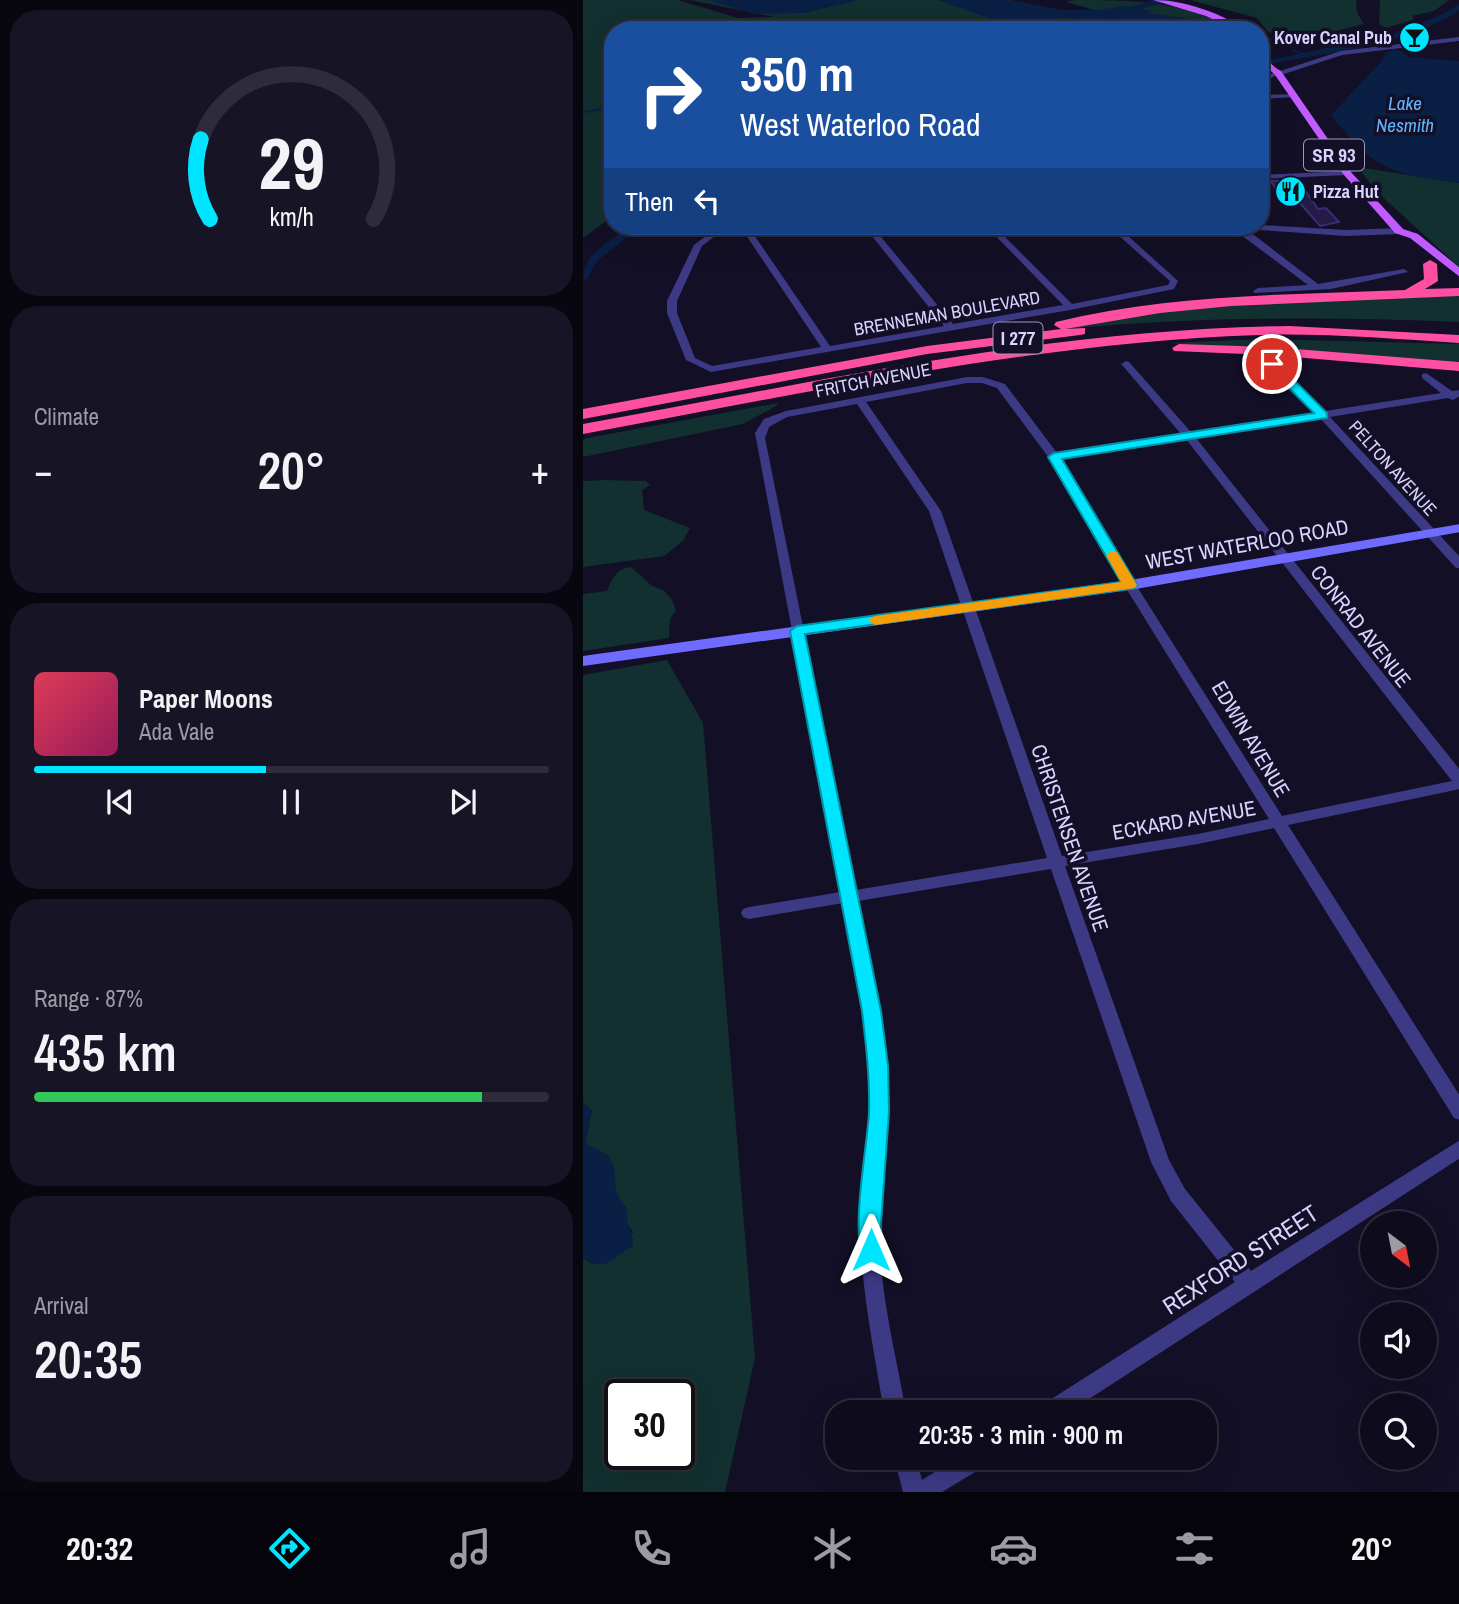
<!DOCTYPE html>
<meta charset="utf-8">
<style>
body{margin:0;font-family:"Archivo Narrow",sans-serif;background:#171425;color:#f1f3f6;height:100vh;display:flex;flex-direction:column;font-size:26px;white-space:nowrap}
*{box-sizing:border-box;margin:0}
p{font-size:23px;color:#9b9ba3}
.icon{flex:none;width:38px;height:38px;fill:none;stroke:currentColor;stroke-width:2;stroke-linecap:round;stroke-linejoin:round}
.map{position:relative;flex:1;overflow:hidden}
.sheet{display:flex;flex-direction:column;gap:10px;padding:10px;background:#08060f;width:583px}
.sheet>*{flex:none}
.banner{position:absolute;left:21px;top:21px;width:665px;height:214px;border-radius:28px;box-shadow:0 7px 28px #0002,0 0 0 2px #2e2b3b;background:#1a4fa0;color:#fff;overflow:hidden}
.needle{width:46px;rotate:148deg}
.buttons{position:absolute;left:777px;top:1211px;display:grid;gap:14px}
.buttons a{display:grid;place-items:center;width:77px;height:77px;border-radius:50%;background:#0e0b1c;box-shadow:0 7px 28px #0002,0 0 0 2px #2e2b3b;font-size:35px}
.speed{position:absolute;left:21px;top:1379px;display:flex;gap:14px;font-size:35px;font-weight:700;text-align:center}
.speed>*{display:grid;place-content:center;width:91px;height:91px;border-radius:50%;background:#0e0b1c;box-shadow:0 7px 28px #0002,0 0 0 2px #2e2b3b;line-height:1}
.speed .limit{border:4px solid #111;border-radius:10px;background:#fff;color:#111}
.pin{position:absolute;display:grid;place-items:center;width:60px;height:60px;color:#fff;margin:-30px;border:4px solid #fff;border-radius:50%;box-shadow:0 2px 7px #0007}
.me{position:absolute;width:77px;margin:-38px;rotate:0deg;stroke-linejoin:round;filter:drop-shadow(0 0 5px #0008)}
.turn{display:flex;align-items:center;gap:24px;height:147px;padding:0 21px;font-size:32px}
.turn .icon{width:91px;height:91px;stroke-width:2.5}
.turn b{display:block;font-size:49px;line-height:60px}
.then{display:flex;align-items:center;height:66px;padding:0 21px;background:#0003;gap:14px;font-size:26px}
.big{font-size:52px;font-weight:600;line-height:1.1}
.sheet .card{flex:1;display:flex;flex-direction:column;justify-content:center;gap:10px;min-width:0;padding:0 24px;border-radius:28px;background:#171425}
.sheet .dial{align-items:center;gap:0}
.dial svg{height:182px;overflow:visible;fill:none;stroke:#2e2b3b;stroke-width:7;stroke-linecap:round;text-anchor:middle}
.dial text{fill:#f1f3f6;stroke:none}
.song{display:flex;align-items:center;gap:21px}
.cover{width:84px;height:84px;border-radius:10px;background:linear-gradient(135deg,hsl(350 70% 55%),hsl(330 70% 35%))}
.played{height:7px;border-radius:4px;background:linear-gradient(90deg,#00e5ff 45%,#2e2b3b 45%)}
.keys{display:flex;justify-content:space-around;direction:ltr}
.heat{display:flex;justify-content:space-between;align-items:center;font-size:38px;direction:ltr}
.charge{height:10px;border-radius:5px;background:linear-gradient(90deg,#34c759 87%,#2e2b3b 0)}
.trip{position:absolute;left:242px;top:1400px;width:392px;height:70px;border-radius:28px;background:#0e0b1c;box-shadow:0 7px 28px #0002,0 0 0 2px #2e2b3b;font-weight:600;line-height:70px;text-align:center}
.tabs{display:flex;height:112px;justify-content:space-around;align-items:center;background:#06040b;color:#9b9ba3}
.tabs .icon{width:49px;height:49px}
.tabs .active{color:#00e5ff}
.tabs b{font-size:32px;color:#f1f3f6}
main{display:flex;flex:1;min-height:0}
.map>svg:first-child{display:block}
</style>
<main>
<section class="sheet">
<div class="card dial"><svg viewBox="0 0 100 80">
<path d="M14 69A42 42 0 1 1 86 69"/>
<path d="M14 69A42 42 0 0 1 10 34" stroke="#00e5ff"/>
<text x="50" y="56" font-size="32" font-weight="700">29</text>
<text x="50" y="72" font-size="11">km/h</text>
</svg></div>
<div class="card"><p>Climate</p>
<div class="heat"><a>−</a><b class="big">20°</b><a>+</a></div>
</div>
<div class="card">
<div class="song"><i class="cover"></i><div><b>Paper Moons</b><p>Ada Vale</p></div></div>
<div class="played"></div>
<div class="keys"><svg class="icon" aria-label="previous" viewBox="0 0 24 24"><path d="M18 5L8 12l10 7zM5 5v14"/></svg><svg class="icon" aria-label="pause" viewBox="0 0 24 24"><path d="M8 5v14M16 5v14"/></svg><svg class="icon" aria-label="next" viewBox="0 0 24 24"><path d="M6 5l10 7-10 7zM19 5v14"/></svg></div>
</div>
<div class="card"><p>Range · 87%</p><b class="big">435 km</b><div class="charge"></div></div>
<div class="card"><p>Arrival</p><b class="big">20:35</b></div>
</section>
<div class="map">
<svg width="877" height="1492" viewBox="0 0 877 1492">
<rect width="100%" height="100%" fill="#130f26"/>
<g fill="#12302f" fill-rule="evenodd">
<path d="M0,0H95L155,18L192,17L106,0H426L479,10H511L483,2L491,0C548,0 600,0 651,30H30V216L0,238Z"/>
<path d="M607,0H773L774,13L781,24L715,41L685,32L674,18Z"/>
<path d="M797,0H866L851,11L829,16L831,18L829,20L803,28L796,24Z"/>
<path d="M775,167L876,183V267L793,191Z"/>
<path d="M876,295V322C744,316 613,317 481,329L578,312L651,305Z"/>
<path d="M678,339L876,344V363L585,343Z"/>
<path d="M195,403L193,406L160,424L0,457V440L4,438Z"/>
<path d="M21,480L63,481L67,485L59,490L61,510L107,528L100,541L81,556L0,567V481Z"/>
<path d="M48,567L69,586L80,590L88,598L93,610L87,619L86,638L0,651V594L24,591C29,579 34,568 48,567Z"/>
<path d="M84,660L120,723L172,1358L142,1492H0V1258L10,1264L50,1233L42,1220L44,1208L34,1199L25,1156L2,1143L9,1111L0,1102V675ZM37,1395H96V1454H37Z"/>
</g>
<g fill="#0a1f44">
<path d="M126,0H276L221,13L171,14Z"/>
<path d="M355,0H426L479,10H515L543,6L569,11L565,13L628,22L642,30L479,18L440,24L406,18Z"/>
<path d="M816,50L826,57L876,61V183C806,173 793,171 748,115L797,63L803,52Z"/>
<path d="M0,1102L9,1110L2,1143C9,1147 20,1151 26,1157C38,1172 24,1189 44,1208C42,1223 50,1231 50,1246C30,1256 26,1274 0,1258Z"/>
</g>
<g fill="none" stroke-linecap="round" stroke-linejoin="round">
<g stroke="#0a1f44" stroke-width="2">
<path d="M680,36L689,40"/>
<path d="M790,40L811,50"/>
<path d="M710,51L722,54"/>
<path d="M0,112L21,109L30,104"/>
</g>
<g fill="#0a1f44" fill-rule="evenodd">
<path d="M877,4V10C822,46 740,53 677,66V62L809,34L858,15Z"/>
<path d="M47,226H58L14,261L4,279L0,280C0,253 28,241 47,226Z"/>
</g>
<path fill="#0a1f44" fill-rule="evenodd" d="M571,0H590L522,19L516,16Z"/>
</g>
<path fill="#241b47" stroke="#3b2d73" stroke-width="2" d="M715,180L735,209L743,208L756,222L737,226L709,194H696L688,181Z"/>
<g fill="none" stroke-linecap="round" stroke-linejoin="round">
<g fill="#3d3a85" fill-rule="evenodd">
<path d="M693,72L698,73L686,79L678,95L711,94L713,97L677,99L680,78Z"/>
<path d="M767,171L768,173L764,175L677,179V175Z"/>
<path d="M677,225L763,230L816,228L820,231L816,234L763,236L663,229L735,284L821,269L825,272L748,289L672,293L670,291L675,288L725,285L646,226Z"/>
<path d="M136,226H145L119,246L94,301V313L112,358L129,366L238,347L157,226H165L247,346L361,326L281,226H289L370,324L480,305L403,226H411L489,304L585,285L587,281L525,226H534L595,281L591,289L487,310L128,372L103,360L84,313V301L111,245Z"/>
<path d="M543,361L546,362L608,432L732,413L686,366L684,364L689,361L692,362L742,411L858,393L839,378V374L843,373L869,391L877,390V396L870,400L865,398L747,417L877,557V568H873L737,418L613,438L877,770V789L705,825L877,1096V1120L871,1118L691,828L615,844L482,866L586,1160L602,1189L668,1271L877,1140V1158L486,1412H456L459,1405L652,1282L588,1201L568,1162L468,869L275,901C289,970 307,1040 305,1111C304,1166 293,1220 299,1276C304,1321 315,1367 323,1412H301C291,1351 278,1289 277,1227C277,1173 289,1121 286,1067C284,1012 270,957 260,903L166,919L160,917L158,913L160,909L166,907L258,892L172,433L181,419L203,411L384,377H400L422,384L474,453L598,434L540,366L538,364ZM384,383H399L414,388L466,458L541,585L686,819L615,834L479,856L358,511L283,402ZM274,404L346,511L464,858L273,890L182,438L186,427L204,417ZM603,439L869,781L699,816L553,585L478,459Z"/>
<path d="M311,1458H333L339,1480L374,1458H405L402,1466L359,1492H320Z"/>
</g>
<path fill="#3d3a85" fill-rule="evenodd" d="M877,37V41L759,55L698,75L691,73L758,51Z"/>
<path fill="#6f6bff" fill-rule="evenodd" d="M877,524V532L547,590L0,666V656L547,580Z"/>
<g fill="#c25bff" fill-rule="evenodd">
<path d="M570,0C601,0 638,13 663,30H652L623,16Z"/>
<path d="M677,51H683C685,61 689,66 698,71L767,171L820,229L835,234L877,268V277L827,238L812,233L761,175L692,75L677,60Z"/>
</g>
<g fill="#ff4fa3" fill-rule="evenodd">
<path d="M847,260L854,264L855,281L842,289L877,288V296L648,306L577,313L482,329L502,328V334L497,335L344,354L0,419V409L344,346L478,329L471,325L473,322C586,294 706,295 822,290L841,279L840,264Z"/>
<path d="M706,326L877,335V343C809,339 742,333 675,335C448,343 223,393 0,434V424C233,382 468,329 706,326Z"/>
<path d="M596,344L686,347L877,362V371L686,355L591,351L589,348Z"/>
</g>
</g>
<path fill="#00e5ff" stroke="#0095a6" stroke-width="2" d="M685,362H693L744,413V418L479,459L554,585L552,588L222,634L298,1011L305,1065L306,1111L298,1224L299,1250L296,1257L288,1260L280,1257C268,1230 284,1147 286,1113C287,1079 283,1045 279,1011L207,631L214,626L538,582L465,457L471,453L731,413L685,367Z"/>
<path fill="#f59e0b" d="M529,551L534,552L554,585L552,588L292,625L285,620L292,616L538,582L523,555Z"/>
<defs>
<symbol id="bar-disc" viewBox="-11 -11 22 22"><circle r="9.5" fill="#00e5ff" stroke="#130f26"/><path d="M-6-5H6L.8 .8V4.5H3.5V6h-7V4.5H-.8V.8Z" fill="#111"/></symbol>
<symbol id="restaurant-disc" viewBox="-11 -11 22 22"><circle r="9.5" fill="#00e5ff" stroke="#130f26"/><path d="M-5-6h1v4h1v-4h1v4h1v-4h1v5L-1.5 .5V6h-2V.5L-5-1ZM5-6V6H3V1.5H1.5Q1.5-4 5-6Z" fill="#111"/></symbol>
</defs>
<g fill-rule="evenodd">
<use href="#bar-disc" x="814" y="20" width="35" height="35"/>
<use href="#restaurant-disc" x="690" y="174" width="35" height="35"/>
</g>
<g text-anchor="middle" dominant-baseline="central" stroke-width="7" stroke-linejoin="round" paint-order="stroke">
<g font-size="18" font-weight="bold" fill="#d9d4ff" stroke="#130f26" text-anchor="end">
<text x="809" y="37">Kover Canal Pub</text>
<text x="730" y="191" text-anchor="start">Pizza Hut</text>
</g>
<g font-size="18" fill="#d9d4ff" stroke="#130f26">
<text transform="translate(364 313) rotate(-10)">BRENNEMAN BOULEVARD</text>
<text transform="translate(290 380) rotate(-11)">FRITCH AVENUE</text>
<text transform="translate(810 468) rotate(48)">PELTON AVENUE</text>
</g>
<g font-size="19" font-style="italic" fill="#62b6ff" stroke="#130f26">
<text x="822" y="103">Lake<tspan x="822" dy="22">Nesmith</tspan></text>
</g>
<g fill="#130f26" stroke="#9e99be" stroke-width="2">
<rect x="721" y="139.5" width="60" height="31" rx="5"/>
<rect x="410.5" y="322.5" width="49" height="31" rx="5"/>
</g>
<g font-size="19" font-weight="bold" fill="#d9d4ff">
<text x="751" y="155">SR 93</text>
<text x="435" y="338">I 277</text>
</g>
<g font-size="21" fill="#d9d4ff" stroke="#130f26">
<text transform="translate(664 544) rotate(-10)">WEST WATERLOO ROAD</text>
<text transform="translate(778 626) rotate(52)">CONRAD AVENUE</text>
<text transform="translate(668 739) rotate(59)">EDWIN AVENUE</text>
<text transform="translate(601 820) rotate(-10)">ECKARD AVENUE</text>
<text transform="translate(487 838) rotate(71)">CHRISTENSEN AVENUE</text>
</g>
<g font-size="24" fill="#d9d4ff" stroke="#130f26">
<text transform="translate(657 1259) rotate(-33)">REXFORD STREET</text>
</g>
</g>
</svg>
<div class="buttons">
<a><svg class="needle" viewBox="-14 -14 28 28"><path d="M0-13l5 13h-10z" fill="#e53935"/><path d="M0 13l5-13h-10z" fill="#9b9ba3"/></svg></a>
<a><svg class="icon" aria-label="sound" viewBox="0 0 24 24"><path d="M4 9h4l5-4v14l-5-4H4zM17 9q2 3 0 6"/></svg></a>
<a><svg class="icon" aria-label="search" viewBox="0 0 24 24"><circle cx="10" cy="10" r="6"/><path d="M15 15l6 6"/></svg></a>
</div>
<div class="speed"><div class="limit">30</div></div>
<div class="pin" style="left:689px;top:364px;background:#d93025"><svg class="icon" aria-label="arrive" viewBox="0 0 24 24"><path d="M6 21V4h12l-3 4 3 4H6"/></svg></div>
<svg class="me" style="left:288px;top:1250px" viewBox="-20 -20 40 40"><path d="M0-17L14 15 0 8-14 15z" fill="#00e5ff" stroke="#fff" stroke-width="4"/></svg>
<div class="trip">20:35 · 3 min · 900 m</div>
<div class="banner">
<div class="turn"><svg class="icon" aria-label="right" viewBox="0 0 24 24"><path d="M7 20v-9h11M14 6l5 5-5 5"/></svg><div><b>350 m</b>West Waterloo Road</div></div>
<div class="then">Then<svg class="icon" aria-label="left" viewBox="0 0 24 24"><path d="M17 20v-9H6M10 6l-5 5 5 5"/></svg></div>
</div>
</div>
</main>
<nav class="tabs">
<b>20:32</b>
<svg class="icon active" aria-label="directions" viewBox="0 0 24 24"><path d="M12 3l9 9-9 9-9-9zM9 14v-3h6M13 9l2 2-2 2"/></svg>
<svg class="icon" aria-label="music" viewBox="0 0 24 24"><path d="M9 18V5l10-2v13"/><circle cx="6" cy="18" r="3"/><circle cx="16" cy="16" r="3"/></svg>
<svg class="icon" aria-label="phone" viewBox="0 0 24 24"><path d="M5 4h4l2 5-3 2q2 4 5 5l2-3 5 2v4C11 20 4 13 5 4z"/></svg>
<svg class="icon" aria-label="climate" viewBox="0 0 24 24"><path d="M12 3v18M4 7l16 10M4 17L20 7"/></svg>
<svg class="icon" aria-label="car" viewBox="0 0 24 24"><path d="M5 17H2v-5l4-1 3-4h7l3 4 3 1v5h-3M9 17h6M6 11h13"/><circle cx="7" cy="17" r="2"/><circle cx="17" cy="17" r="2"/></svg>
<svg class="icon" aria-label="filters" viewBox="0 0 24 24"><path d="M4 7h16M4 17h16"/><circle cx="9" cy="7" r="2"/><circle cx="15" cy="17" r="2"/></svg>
<b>20°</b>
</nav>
